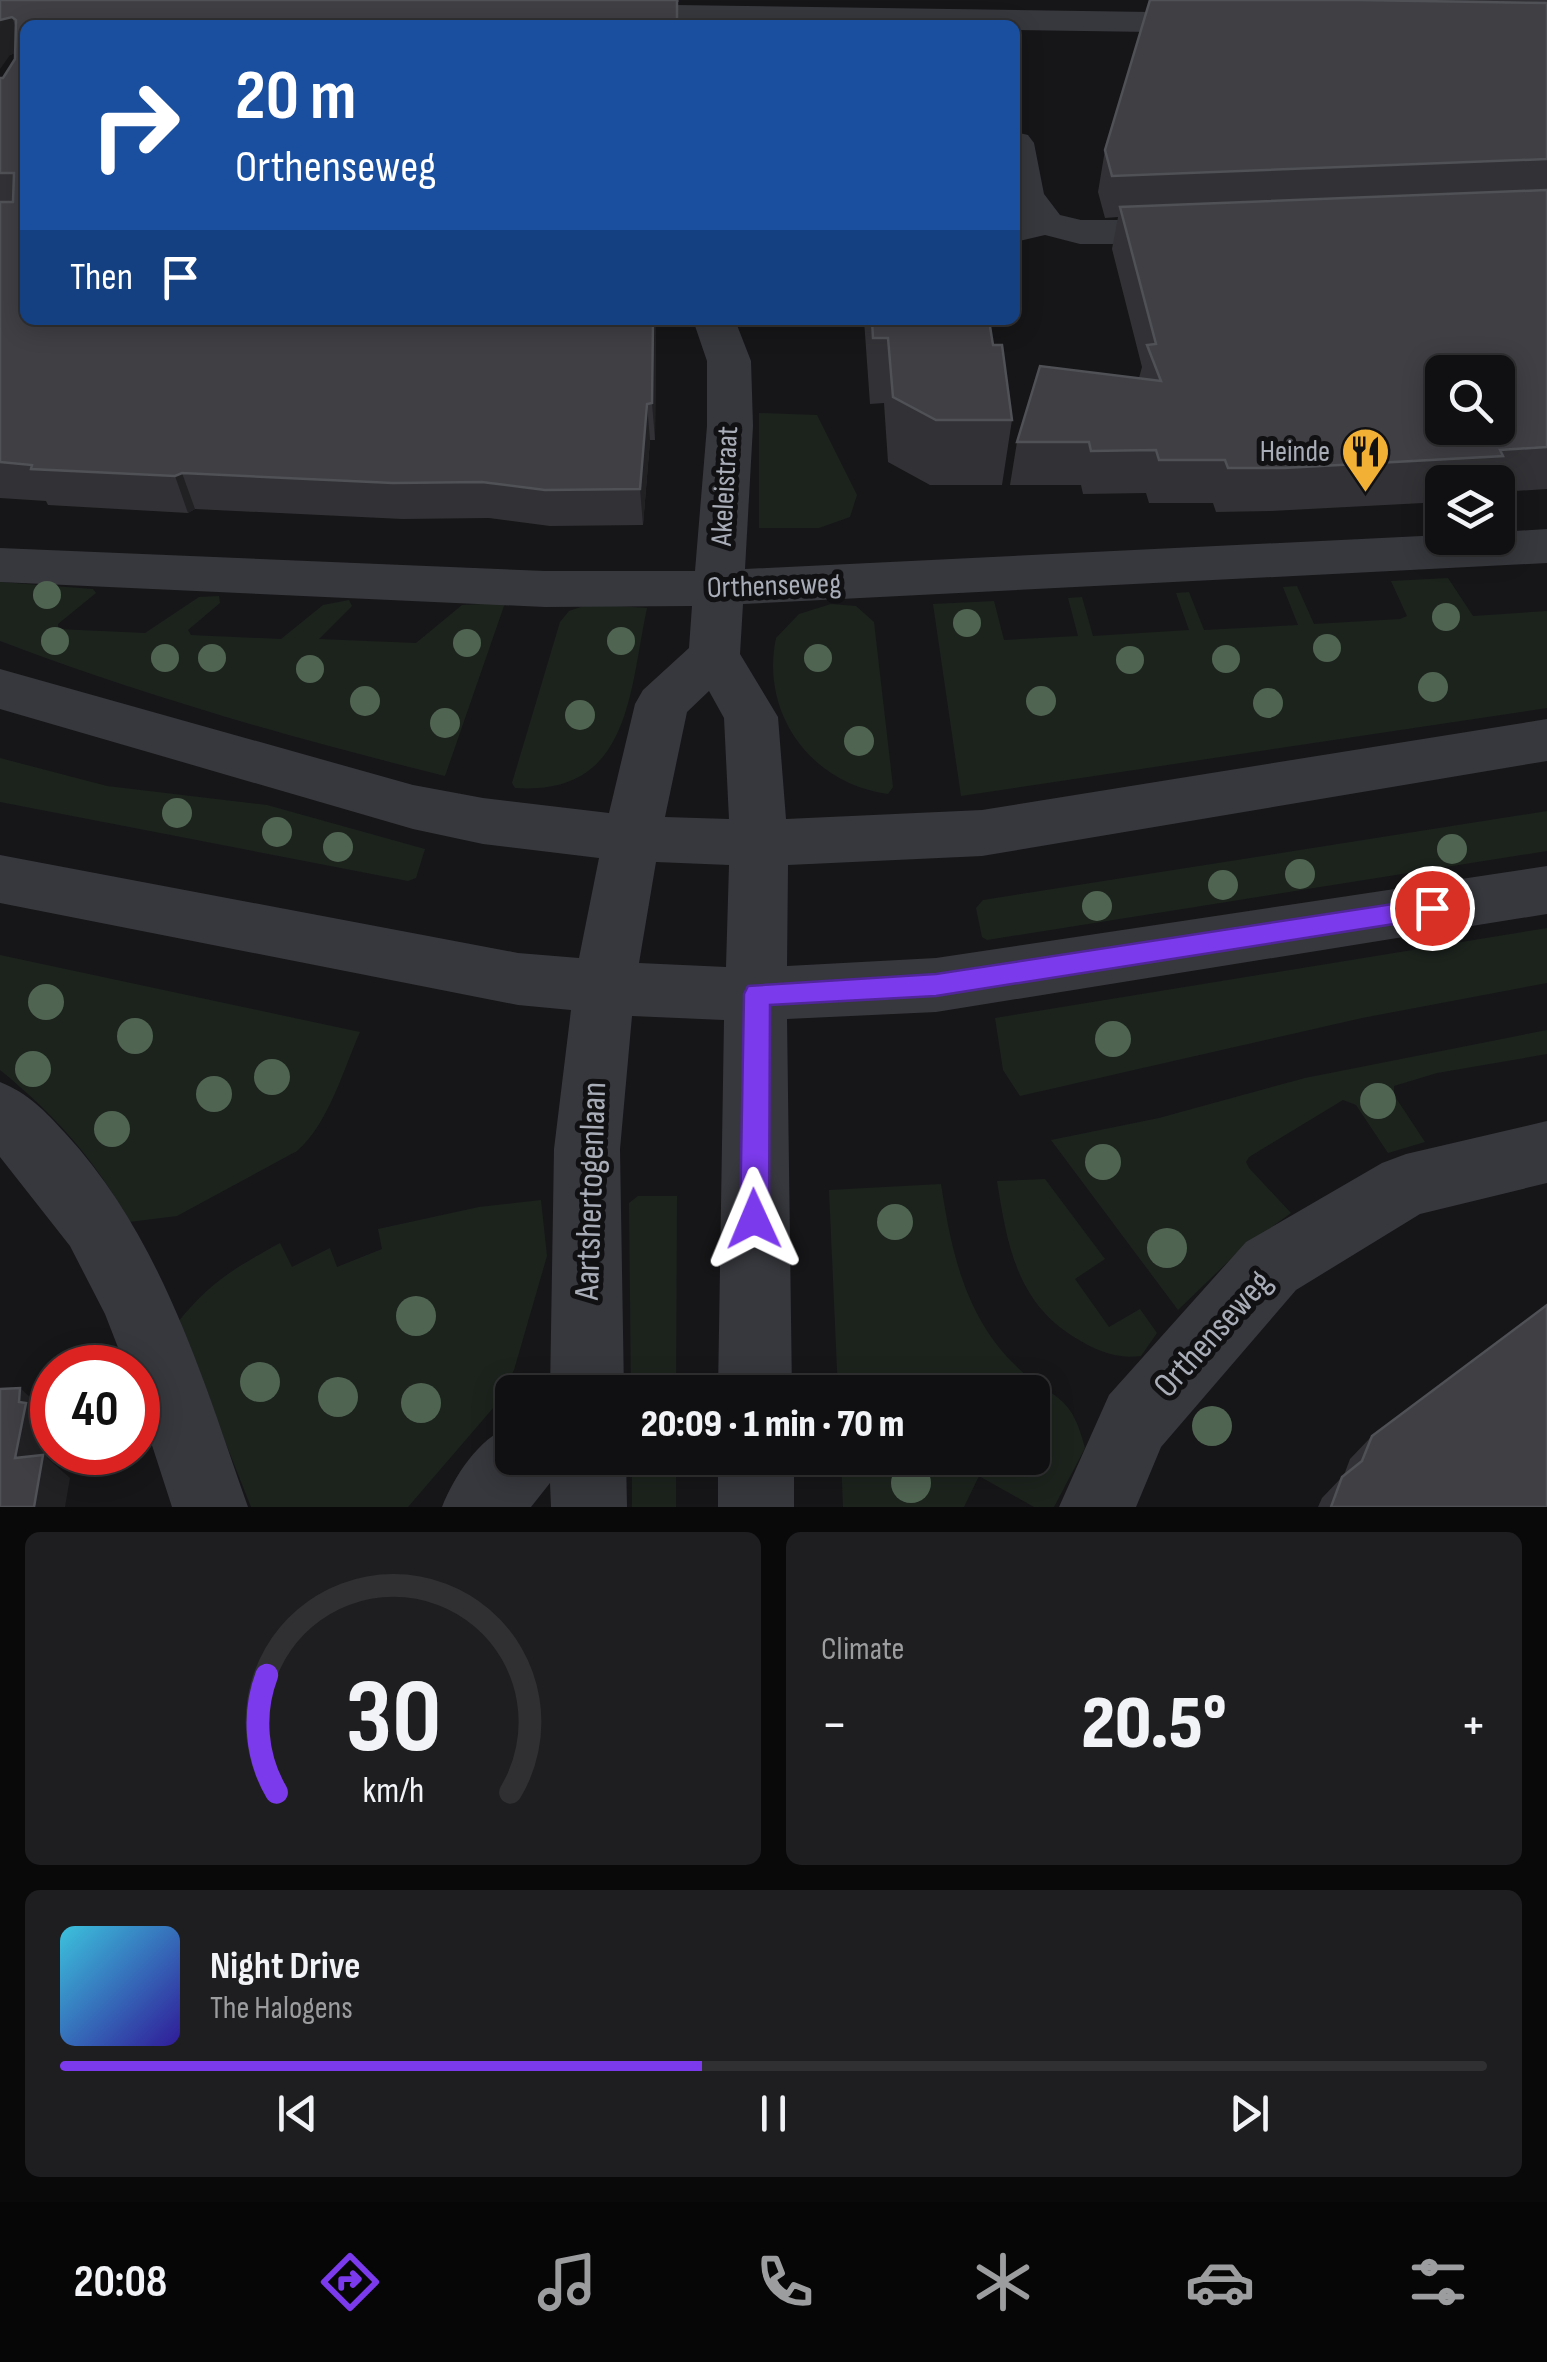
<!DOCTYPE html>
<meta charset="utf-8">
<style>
body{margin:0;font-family:"Sofia Sans Condensed",sans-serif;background:#1e1e20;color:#f1f3f6;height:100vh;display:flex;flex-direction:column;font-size:38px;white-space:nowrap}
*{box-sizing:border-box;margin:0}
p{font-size:32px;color:#9c9d9f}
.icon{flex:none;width:55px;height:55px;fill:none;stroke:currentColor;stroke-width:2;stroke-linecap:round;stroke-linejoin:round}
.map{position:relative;height:1507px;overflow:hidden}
.details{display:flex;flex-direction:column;gap:25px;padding:25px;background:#09090a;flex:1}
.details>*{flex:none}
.top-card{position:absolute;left:20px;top:20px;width:1000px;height:305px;border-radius:15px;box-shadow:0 5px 25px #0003,0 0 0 2px #303032;background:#1a4fa0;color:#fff;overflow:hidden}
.buttons{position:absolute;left:1425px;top:355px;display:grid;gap:20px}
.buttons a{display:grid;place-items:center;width:90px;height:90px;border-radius:15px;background:#101012;box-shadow:0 5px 25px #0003,0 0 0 2px #303032;font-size:50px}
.speed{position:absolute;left:30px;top:1345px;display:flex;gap:20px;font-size:50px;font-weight:700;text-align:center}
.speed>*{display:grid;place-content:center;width:130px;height:130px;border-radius:50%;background:#101012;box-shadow:0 5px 25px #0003,0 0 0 2px #303032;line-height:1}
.speed .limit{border:15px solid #d22;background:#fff;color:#111}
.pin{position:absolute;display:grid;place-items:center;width:85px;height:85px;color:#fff;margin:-42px;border:5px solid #fff;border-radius:50%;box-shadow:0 2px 10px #0007}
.me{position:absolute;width:110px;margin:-55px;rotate:359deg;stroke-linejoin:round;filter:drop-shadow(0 0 8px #0008)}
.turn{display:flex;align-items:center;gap:35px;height:210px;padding:0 50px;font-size:45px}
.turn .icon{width:130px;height:130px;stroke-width:2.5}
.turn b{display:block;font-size:70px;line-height:85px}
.then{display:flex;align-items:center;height:95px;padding:0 50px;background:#0003;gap:20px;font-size:38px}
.big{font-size:75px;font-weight:800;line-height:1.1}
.details .widget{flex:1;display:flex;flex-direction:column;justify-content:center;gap:15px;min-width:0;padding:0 35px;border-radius:15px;background:#1e1e20}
.details .dial{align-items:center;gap:0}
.dial svg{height:260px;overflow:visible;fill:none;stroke:#303032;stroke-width:7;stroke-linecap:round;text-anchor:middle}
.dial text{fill:#f1f3f6;stroke:none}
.song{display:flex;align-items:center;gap:30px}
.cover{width:120px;height:120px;border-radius:15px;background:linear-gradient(135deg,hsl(190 70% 55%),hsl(250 70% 35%))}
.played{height:10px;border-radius:5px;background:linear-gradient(90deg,#7c3aed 45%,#303032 45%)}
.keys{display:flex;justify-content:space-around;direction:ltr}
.heat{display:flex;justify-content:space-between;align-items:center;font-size:55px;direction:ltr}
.details .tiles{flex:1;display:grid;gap:25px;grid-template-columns:1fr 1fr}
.widget:last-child{grid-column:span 2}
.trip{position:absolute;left:495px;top:1375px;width:555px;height:100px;border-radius:15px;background:#101012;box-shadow:0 5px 25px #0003,0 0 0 2px #303032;font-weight:800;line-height:100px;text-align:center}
.tabs{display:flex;height:160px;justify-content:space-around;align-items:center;background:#060607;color:#9c9d9f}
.tabs .icon{width:70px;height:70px}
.tabs .current{color:#7c3aed}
.tabs b{font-size:45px;color:#f1f3f6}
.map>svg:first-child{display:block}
</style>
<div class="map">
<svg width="1547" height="1507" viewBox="0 0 1547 1507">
<rect width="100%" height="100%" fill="#161618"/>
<g fill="#1c231d">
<path d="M759,413L817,415L857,495L850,517L819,528H759Z"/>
<path d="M1448,578L1473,616L1547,611V708L961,796L933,604L994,601L1004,640L1078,636L1068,598L1082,597L1093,636L1189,630L1176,593L1189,592L1204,630L1298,625L1283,587L1297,586L1314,624L1400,619L1407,616L1391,581Z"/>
<path d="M0,582L93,589L96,593L58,624V629L145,633L199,597L219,596L220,603L188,630L191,635L281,639L323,605L349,600L352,606L319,639L416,643L462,605L505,603L445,776C295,739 145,696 0,641Z"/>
<path d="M590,604L647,608C629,692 631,796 515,788L512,783L560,622L569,611Z"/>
<path d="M831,604L856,606L874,622L893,787L888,794C812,784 760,715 776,638L799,614Z"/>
<path d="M0,758L107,786L267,805L425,849L416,878L408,881L0,802Z"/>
<path d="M1547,811V851L987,940L982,937L976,908L983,900Z"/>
<path d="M1547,928V983L1362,1018L1020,1096L1003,1070L995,1018Z"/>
<path d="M0,955L360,1032C343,1070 329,1123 297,1151L177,1216L129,1222C97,1161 53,1113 0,1070Z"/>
<path d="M1547,1030V1054L1437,1073L1394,1086V1095L1425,1142L1388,1153L1356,1105L1343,1100L1249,1157L1246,1162L1249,1168L1291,1213L1239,1251L1178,1310L1051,1140L1159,1118L1305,1078Z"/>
<path d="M1045,1179L1105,1259L1075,1279L1109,1327L1140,1309L1157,1333L1141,1356C1115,1359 1097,1351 1074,1337C1016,1301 1007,1243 997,1181Z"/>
<path d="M941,1184C951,1249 964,1313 1012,1362C1049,1401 1070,1387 1085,1448L1054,1507H1034L979,1476L964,1507H843L841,1458H1032V1392H838L829,1190Z"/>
<path d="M638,1196H677L676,1392H631L629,1203Z"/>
<path d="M541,1200L547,1256L514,1370L494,1407L408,1507H251L178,1322C211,1281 235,1268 280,1243L292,1267L330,1248L337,1267L382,1249L378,1229L479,1207Z"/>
<rect x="632" y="1458" width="44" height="49"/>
</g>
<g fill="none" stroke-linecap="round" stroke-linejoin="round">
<g fill="#37383d" fill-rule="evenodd">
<path d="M605,4L1219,13L1231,16L1236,23L1231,30L1219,33L1015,30V25H670L593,21L588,14L593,7Z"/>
<path d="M1015,132L1028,135L1034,143L1044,194L1060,215L1081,220H1190L1204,224L1210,232L1204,240L1190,244H1080L1045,235L1015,242V218L1021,217L1015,208Z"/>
<path d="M693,320H735L751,361L753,426L745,569L1442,535L1498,538V532L1547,529V563L743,604L740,654L778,717L786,819L982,810L1547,719V761L982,856L788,865L787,966L936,958L1547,866V914L936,1012L787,1019L792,1392H718L724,1020L632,1016L620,1149L624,1392H550L554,1149L571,1010L518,1005L0,903V855L518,953L579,958L599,858L483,844L413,829L0,709V669L413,785L483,798L609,813L635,704L643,690L689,648L692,606L545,607L0,582V548L545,571H695L707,426V361ZM709,691L724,718L729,819L665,817L687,712ZM656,862L729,865L726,967L639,963Z"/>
<path d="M0,1082C28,1093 45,1111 65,1133C161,1237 202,1376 248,1507H172L138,1402V1368H126L105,1314L70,1246L0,1157Z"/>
<path d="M1547,1121V1183L1420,1214L1296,1290L1161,1447L1136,1507H1059L1109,1395L1246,1242L1382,1163L1406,1154Z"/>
<path d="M512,1425V1458H626L627,1507H551L550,1483L531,1507H442C455,1475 479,1438 512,1425Z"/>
<rect x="718" y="1458" width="76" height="49"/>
</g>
</g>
<g fill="#506452">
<circle cx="47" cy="595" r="14"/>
<circle cx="1446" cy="617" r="14"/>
<circle cx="967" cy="623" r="14"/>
<circle cx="55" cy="641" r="14"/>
<circle cx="621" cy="641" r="14"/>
<circle cx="467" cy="643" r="14"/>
<circle cx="1327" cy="648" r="14"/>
<circle cx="165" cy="658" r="14"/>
<circle cx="212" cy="658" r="14"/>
<circle cx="818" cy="658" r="14"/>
<circle cx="1226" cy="659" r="14"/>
<circle cx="1130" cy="660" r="14"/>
<circle cx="310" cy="669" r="14"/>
<circle cx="1433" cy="687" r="15"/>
<circle cx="365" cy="701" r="15"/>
<circle cx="1041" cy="701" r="15"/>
<circle cx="1268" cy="703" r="15"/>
<circle cx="580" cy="715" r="15"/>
<circle cx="445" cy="723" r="15"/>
<circle cx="859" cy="741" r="15"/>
<circle cx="177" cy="813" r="15"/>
<circle cx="277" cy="832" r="15"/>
<circle cx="338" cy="847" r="15"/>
<circle cx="1452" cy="849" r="15"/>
<circle cx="1300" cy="874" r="15"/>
<circle cx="1223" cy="885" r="15"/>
<circle cx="1097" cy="906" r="15"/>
<circle cx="46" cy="1002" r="18"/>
<circle cx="135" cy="1036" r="18"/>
<circle cx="1113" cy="1039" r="18"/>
<circle cx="33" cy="1069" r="18"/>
<circle cx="272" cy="1077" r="18"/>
<circle cx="214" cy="1094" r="18"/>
<circle cx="1378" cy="1101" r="18"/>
<circle cx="112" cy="1129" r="18"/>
<circle cx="1103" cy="1162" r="18"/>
<circle cx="895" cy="1222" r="18"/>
<circle cx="1167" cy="1248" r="20"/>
<circle cx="416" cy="1316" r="20"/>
<circle cx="260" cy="1382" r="20"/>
<circle cx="338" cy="1397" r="20"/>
<circle cx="421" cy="1403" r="20"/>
<circle cx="1212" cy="1426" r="20"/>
<circle cx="911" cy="1483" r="20"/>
</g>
<g fill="#323236">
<path d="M0,0H679V2L25,25L656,328L655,440H650L643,525L550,526L489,518L402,519L195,509L188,513L48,505L46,501L0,498V78H3L15,59V53L10,55Z"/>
<path d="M1150,0H1547V489L1498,492V482H1442V502L1271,511L1216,512L1213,503H1149L1146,493L1083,494L1081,485H1010L1017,442L1139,378L1142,367L1112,249L1118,217L1105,218L1098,192L1105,150Z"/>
<path d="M864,320H989L993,345L1012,420L1002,485H930L888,462L884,403L870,404Z"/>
<path d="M1372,1436L1547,1507H1318L1322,1498L1344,1475L1350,1459Z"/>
</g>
<g fill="#212124">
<path d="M12,17L24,50L10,55L0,69V20Z"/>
<path d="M653,320H655L656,328L655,440L652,403Z"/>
<path d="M647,404L650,440L643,525L640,489Z"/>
<path d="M182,473L195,509L188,513L175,476Z"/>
<path d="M20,1388L46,1412V1421L52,1427L47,1458L70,1478L65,1507H34L15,1458Z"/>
</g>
<g fill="#3f3f44" stroke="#4f5156" stroke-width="2.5" fill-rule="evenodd">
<path d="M0,0H677V25H25V320H653L652,403L647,404L640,489L545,490L482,482L393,483L182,473L175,476L31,469L32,465L0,462V202H13L14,173H0V78H3L15,59L16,20L12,17L0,20Z"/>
<path d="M1150,0H1358L1547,3V159L1112,176L1105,150Z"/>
<path d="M1547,190V447L1500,450L1503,456L1284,468H1228L1225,460H1159L1156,450L1091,451L1089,442H1017L1040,366L1161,381L1147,345L1156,344L1120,207ZM1442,372H1498V428H1442Z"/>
<path d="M872,320H989L993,345H1002L1012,420H936L893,397L888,338H873Z"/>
<path d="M1547,1305V1507H1331L1342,1477L1362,1461L1372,1436Z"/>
<path d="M20,1388L19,1402L26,1403L15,1458L43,1455L34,1507H0V1389Z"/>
</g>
<path fill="#7c3aed" stroke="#51269a" stroke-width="2.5" d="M1432,898L1441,901L1445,908L1441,915L1432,918L936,996L770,1005L769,1219L765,1228L754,1232L744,1228L740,1219L744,994L748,986L936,974Z"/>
<defs>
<symbol id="restaurant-pin" viewBox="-11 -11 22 30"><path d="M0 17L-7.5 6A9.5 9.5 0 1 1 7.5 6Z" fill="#f2b134" stroke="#111113"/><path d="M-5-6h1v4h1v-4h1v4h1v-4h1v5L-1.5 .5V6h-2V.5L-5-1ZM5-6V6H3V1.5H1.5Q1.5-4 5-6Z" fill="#111"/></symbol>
</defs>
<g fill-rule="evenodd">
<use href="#restaurant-pin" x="1338" y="424" width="55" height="75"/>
</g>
<g text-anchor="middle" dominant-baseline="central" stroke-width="10" stroke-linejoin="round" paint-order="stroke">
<g font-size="30" fill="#a8adb8" stroke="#111113" text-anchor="end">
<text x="1330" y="452">Heinde</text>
</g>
<g font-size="30" fill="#a8adb8" stroke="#111113">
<text transform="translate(725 486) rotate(-87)">Akeleistraat</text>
<text transform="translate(774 586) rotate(-2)">Orthenseweg</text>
</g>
<g font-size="35" fill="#a8adb8" stroke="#111113">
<text transform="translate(591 1191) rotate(-88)">Aartshertogenlaan</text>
<text transform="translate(1213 1334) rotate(-48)">Orthenseweg</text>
</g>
</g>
</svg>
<div class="buttons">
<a><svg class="icon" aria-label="search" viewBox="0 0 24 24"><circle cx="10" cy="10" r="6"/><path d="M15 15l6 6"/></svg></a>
<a><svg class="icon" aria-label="layers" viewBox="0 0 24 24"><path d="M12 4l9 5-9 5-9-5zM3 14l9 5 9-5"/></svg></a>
</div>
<div class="speed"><div class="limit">40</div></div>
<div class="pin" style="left:1432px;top:908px;background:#d93025"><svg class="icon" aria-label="arrive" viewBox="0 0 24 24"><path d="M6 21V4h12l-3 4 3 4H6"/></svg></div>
<svg class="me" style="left:754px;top:1219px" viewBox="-20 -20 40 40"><path d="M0-17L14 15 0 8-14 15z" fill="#7c3aed" stroke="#fff" stroke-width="4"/></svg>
<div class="trip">20:09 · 1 min · 70 m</div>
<div class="top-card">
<div class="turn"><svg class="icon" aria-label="right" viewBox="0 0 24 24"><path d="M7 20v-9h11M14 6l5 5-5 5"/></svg><div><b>20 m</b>Orthenseweg</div></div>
<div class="then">Then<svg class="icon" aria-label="arrive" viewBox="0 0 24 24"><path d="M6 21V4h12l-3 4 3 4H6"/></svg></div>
</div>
</div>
<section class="details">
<div class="tiles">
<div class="widget dial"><svg viewBox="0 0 100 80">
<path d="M14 69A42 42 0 1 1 86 69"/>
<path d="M14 69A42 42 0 0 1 11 33" stroke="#7c3aed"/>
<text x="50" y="56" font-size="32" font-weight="700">30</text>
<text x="50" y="72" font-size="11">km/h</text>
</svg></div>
<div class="widget"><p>Climate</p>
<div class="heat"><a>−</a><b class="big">20.5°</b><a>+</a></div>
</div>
<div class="widget">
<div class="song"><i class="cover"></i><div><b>Night Drive</b><p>The Halogens</p></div></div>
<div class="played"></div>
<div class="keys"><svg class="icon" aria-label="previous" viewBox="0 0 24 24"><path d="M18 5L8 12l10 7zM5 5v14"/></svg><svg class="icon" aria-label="pause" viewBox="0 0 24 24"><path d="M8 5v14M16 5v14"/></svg><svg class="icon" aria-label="next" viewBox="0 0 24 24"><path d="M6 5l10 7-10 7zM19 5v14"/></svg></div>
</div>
</div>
</section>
<nav class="tabs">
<b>20:08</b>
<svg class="icon current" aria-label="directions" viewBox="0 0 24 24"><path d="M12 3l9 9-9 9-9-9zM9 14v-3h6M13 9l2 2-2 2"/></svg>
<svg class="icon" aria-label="music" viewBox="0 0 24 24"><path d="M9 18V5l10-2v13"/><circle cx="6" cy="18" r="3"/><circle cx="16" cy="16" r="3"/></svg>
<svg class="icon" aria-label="phone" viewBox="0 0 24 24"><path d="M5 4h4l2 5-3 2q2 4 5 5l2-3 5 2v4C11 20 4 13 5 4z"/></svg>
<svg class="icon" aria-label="climate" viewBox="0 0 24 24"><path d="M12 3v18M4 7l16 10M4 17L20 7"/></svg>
<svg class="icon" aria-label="car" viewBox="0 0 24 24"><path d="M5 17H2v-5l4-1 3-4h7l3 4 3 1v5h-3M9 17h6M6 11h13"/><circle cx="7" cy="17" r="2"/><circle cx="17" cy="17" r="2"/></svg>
<svg class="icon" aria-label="filters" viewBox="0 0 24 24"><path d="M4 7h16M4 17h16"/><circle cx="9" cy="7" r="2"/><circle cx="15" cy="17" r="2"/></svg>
</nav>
